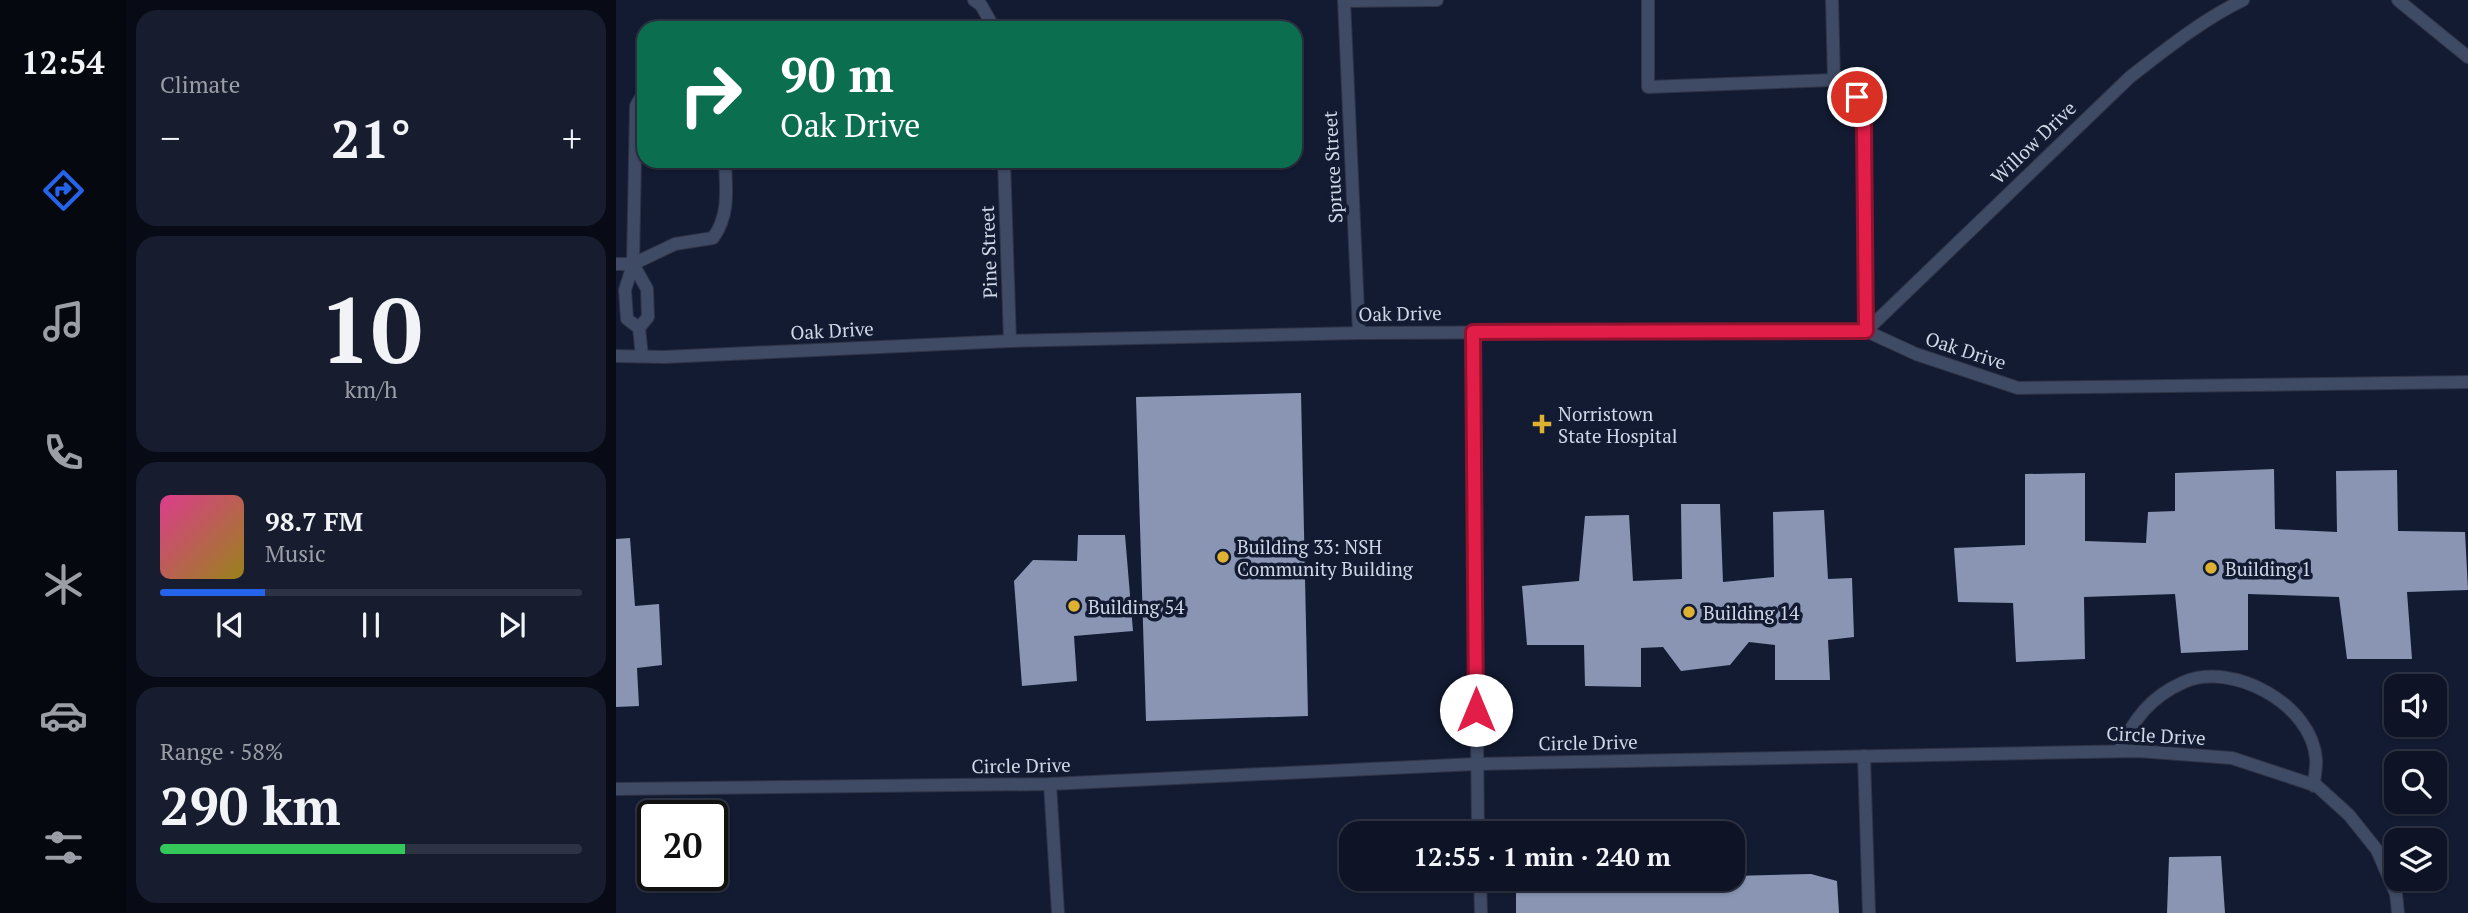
<!DOCTYPE html>
<meta charset="utf-8">
<style>
body{margin:0;font-family:"PT Serif",serif;background:#171d2e;color:#f1f3f6;height:100vh;display:flex;flex-direction:column;font-size:26px;white-space:nowrap}
*{box-sizing:border-box;margin:0}
p{font-size:23px;color:#9b9ea7}
.icon{flex:none;width:38px;height:38px;fill:none;stroke:currentColor;stroke-width:2;stroke-linecap:round;stroke-linejoin:round}
.map{position:relative;flex:1;overflow:hidden}
.sheet{display:flex;flex-direction:column;gap:10px;padding:10px;background:#080b15;width:490px}
.sheet>*{flex:none}
.banner{position:absolute;left:21px;top:21px;width:665px;height:147px;border-radius:21px;box-shadow:0 2px 5px #0004,0 0 0 2px #2e3343;background:#0b6e4f;color:#fff;overflow:hidden}
.controls{position:absolute;left:1768px;top:674px;display:grid;gap:14px}
.controls a{display:grid;place-items:center;width:63px;height:63px;border-radius:14px;background:#0e1426;box-shadow:0 2px 5px #0004,0 0 0 2px #2e3343;font-size:35px}
.speed{position:absolute;left:21px;top:800px;display:flex;gap:14px;font-size:35px;font-weight:700;text-align:center}
.speed>*{display:grid;place-content:center;width:91px;height:91px;border-radius:50%;background:#0e1426;box-shadow:0 2px 5px #0004,0 0 0 2px #2e3343;line-height:1}
.speed .limit{border:4px solid #111;border-radius:10px;background:#fff;color:#111}
.pin{position:absolute;display:grid;place-items:center;width:60px;height:60px;color:#fff;margin:-30px;border:4px solid #fff;border-radius:50%;box-shadow:0 2px 7px #0007}
.me{position:absolute;width:77px;margin:-38px;rotate:0deg;stroke-linejoin:round;filter:drop-shadow(0 0 5px #0008)}
.turn{display:flex;align-items:center;gap:24px;height:147px;padding:0 28px;font-size:32px}
.turn .icon{width:91px;height:91px;stroke-width:2.5}
.turn b{display:block;font-size:49px;line-height:60px}
.big{font-size:52px;font-weight:800;line-height:1.1}
.sheet .card{flex:1;display:flex;flex-direction:column;justify-content:center;gap:10px;min-width:0;padding:0 24px;border-radius:21px;background:#171d2e}
.sheet .dial{align-items:center;gap:0}
.dial b{font-size:91px;line-height:1}
.song{display:flex;align-items:center;gap:21px}
.cover{width:84px;height:84px;border-radius:10px;background:linear-gradient(135deg,hsl(330 70% 55%),hsl(50 70% 35%))}
.played{height:7px;border-radius:4px;background:linear-gradient(90deg,#2563eb 25%,#2e3343 25%)}
.keys{display:flex;justify-content:space-around;direction:ltr}
.heat{display:flex;justify-content:space-between;align-items:center;font-size:38px;direction:ltr}
.charge{height:10px;border-radius:5px;background:linear-gradient(90deg,#34c759 58%,#2e3343 0)}
.trip{position:absolute;left:723px;top:821px;width:406px;height:70px;border-radius:21px;background:#0e1426;box-shadow:0 2px 5px #0004,0 0 0 2px #2e3343;font-weight:800;line-height:70px;text-align:center}
main{display:flex;flex:1;min-height:0}
.tabs{display:flex;flex-direction:column;width:126px;justify-content:space-around;align-items:center;background:#06080f;color:#9b9ea7}
.tabs .icon{width:49px;height:49px}
.tabs .active{color:#2563eb}
.tabs b{font-size:32px;color:#f1f3f6}
.map>svg:first-child{display:block}
</style>
<main>
<nav class="tabs">
<b>12:54</b>
<svg class="icon active" aria-label="directions" viewBox="0 0 24 24"><path d="M12 3l9 9-9 9-9-9zM9 14v-3h6M13 9l2 2-2 2"/></svg>
<svg class="icon" aria-label="music" viewBox="0 0 24 24"><path d="M9 18V5l10-2v13"/><circle cx="6" cy="18" r="3"/><circle cx="16" cy="16" r="3"/></svg>
<svg class="icon" aria-label="phone" viewBox="0 0 24 24"><path d="M5 4h4l2 5-3 2q2 4 5 5l2-3 5 2v4C11 20 4 13 5 4z"/></svg>
<svg class="icon" aria-label="climate" viewBox="0 0 24 24"><path d="M12 3v18M4 7l16 10M4 17L20 7"/></svg>
<svg class="icon" aria-label="car" viewBox="0 0 24 24"><path d="M5 17H2v-5l4-1 3-4h7l3 4 3 1v5h-3M9 17h6M6 11h13"/><circle cx="7" cy="17" r="2"/><circle cx="17" cy="17" r="2"/></svg>
<svg class="icon" aria-label="filters" viewBox="0 0 24 24"><path d="M4 7h16M4 17h16"/><circle cx="9" cy="7" r="2"/><circle cx="15" cy="17" r="2"/></svg>
</nav>
<section class="sheet">
<div class="card"><p>Climate</p>
<div class="heat"><a>−</a><b class="big">21°</b><a>+</a></div>
</div>
<div class="card dial"><b>10</b><p>km/h</p></div>
<div class="card">
<div class="song"><i class="cover"></i><div><b>98.7 FM</b><p>Music</p></div></div>
<div class="played"></div>
<div class="keys"><svg class="icon" aria-label="previous" viewBox="0 0 24 24"><path d="M18 5L8 12l10 7zM5 5v14"/></svg><svg class="icon" aria-label="pause" viewBox="0 0 24 24"><path d="M8 5v14M16 5v14"/></svg><svg class="icon" aria-label="next" viewBox="0 0 24 24"><path d="M6 5l10 7-10 7zM19 5v14"/></svg></div>
</div>
<div class="card"><p>Range · 58%</p><b class="big">290 km</b><div class="charge"></div></div>
</section>
<div class="map">
<svg width="1852" height="913" viewBox="0 0 1852 913">
<rect width="100%" height="100%" fill="#131b32"/>
<g fill="#8995b3">
<path d="M685,393L692,716L530,721L520,397Z"/>
<path d="M1658,469L1659,529L1721,532L1720,471L1781,470L1782,531L1849,532L1852,590L1791,592L1796,659H1731L1723,597L1632,594V650L1565,653L1559,594L1468,597L1469,659L1400,662L1397,603L1342,602L1338,548L1409,545V474L1469,473V541L1530,543L1532,512L1559,511V473Z"/>
<path d="M1065,504H1104L1107,582L1158,577L1157,512L1208,510L1212,579L1236,578L1238,637L1212,640L1214,680H1159V645L1133,642L1114,665L1065,671L1047,647L1025,648V687L969,686L968,645H911L906,586L963,581L969,516L1013,515L1017,581L1066,579Z"/>
<path d="M462,535H509L517,631L458,636L461,681L406,686L398,581L417,560L461,561Z"/>
<path d="M14,538L19,606L43,604L46,665L21,668L23,706L0,707V539Z"/>
<path d="M1605,856L1609,913H1551L1553,857Z"/>
<path d="M1195,874L1221,881L1223,913H900V886L926,883L1116,878V876Z"/>
</g>
<g fill="none" stroke-linecap="round" stroke-linejoin="round">
<defs>
<g id="service">
<path d="M358,0L365,5L378,28"/>
<path d="M728,0L743,333"/>
<path d="M1032,0V87L1218,80"/>
<path d="M1216,0L1218,80L1241,97L1248,125L1250,331"/>
<path d="M1782,0L1852,57"/>
<path d="M728,1L821,0"/>
<path d="M388,161L394,341"/>
<path d="M0,264H17L59,244L97,238C114,215 110,189 109,161"/>
<path d="M17,264L20,106L28,92"/>
<path d="M23,328L32,317L31,289L17,264L9,290L11,319L23,328L26,356"/>
<path d="M1250,331L1514,77C1550,49 1586,20 1627,0"/>
<path d="M857,332L862,833"/>
<path d="M0,356L48,357L394,341L743,333L1250,331L1300,354L1402,388L1852,382"/>
<path d="M1503,751C1518,719 1534,697 1568,682C1616,661 1696,704 1700,759C1701,767 1698,777 1698,786"/>
<path d="M1248,756L1253,913"/>
<path d="M434,784L442,913"/>
<path d="M0,789L434,784L860,764L1522,751L1616,758L1701,786L1733,815L1761,850L1780,894L1782,913"/>
<path d="M864,878L865,913"/>
</g>
</defs>
<use href="#service" stroke="#2f3346" stroke-width="14"/>
<use href="#service" stroke="#3f4a64" stroke-width="12"/>
</g>
<g fill="none" stroke-linecap="round" stroke-linejoin="round">
<defs>
<path id="route" d="M860,710L857,332L1250,331L1248,125L1241,97"/>
</defs>
<use href="#route" stroke="#92132f" stroke-width="18"/>
<use href="#route" stroke="#e11d48" stroke-width="12"/>
</g>
<g fill="#deb133" stroke="#131b32" stroke-width="2.5">
<path d="M922.5 413.5h7v7h7v7h-7v7h-7v-7h-7v-7h7z"/>
<circle cx="607" cy="557" r="7"/>
<circle cx="1595" cy="568" r="7"/>
<circle cx="458" cy="606" r="7"/>
<circle cx="1073" cy="612" r="7"/>
</g>
<g text-anchor="middle" dominant-baseline="central" stroke-width="7" stroke-linejoin="round" paint-order="stroke">
<g font-size="19" fill="#d0d7e6" stroke="#131b32">
<text transform="translate(1417 142) rotate(-44)">Willow Drive</text>
<text transform="translate(716 167) rotate(-93)">Spruce Street</text>
<text transform="translate(372 252) rotate(-92)">Pine Street</text>
<text transform="translate(784 313) rotate(-1)">Oak Drive</text>
<text transform="translate(216 330) rotate(-3)">Oak Drive</text>
<text transform="translate(1350 350) rotate(18)">Oak Drive</text>
<text transform="translate(1540 735) rotate(3)">Circle Drive</text>
<text transform="translate(972 742) rotate(-1)">Circle Drive</text>
<text transform="translate(405 765) rotate(-1)">Circle Drive</text>
</g>
<g font-size="19" fill="#d0d7e6" stroke="#131b32" text-anchor="start">
<text x="942" y="413">Norristown<tspan x="942" dy="22">State Hospital</tspan></text>
<text x="621" y="546">Building 33: NSH<tspan x="621" dy="22">Community Building</tspan></text>
<text x="1609" y="568">Building 1</text>
<text x="472" y="606">Building 54</text>
<text x="1087" y="612">Building 14</text>
</g>
</g>
</svg>
<div class="controls">
<a><svg class="icon" aria-label="sound" viewBox="0 0 24 24"><path d="M4 9h4l5-4v14l-5-4H4zM17 9q2 3 0 6"/></svg></a>
<a><svg class="icon" aria-label="search" viewBox="0 0 24 24"><circle cx="10" cy="10" r="6"/><path d="M15 15l6 6"/></svg></a>
<a><svg class="icon" aria-label="layers" viewBox="0 0 24 24"><path d="M12 4l9 5-9 5-9-5zM3 14l9 5 9-5"/></svg></a>
</div>
<div class="speed"><div class="limit">20</div></div>
<div class="pin" style="left:1241px;top:97px;background:#d93025"><svg class="icon" aria-label="arrive" viewBox="0 0 24 24"><path d="M6 21V4h12l-3 4 3 4H6"/></svg></div>
<svg class="me" style="left:860px;top:710px" viewBox="-20 -20 40 40"><circle r="19" fill="#fff"/><path d="M0-13L10 11 0 6-10 11z" fill="#e11d48"/></svg>
<div class="trip">12:55 · 1 min · 240 m</div>
<div class="banner">
<div class="turn"><svg class="icon" aria-label="right" viewBox="0 0 24 24"><path d="M7 20v-9h11M14 6l5 5-5 5"/></svg><div><b>90 m</b>Oak Drive</div></div>
</div>
</div>
</main>
